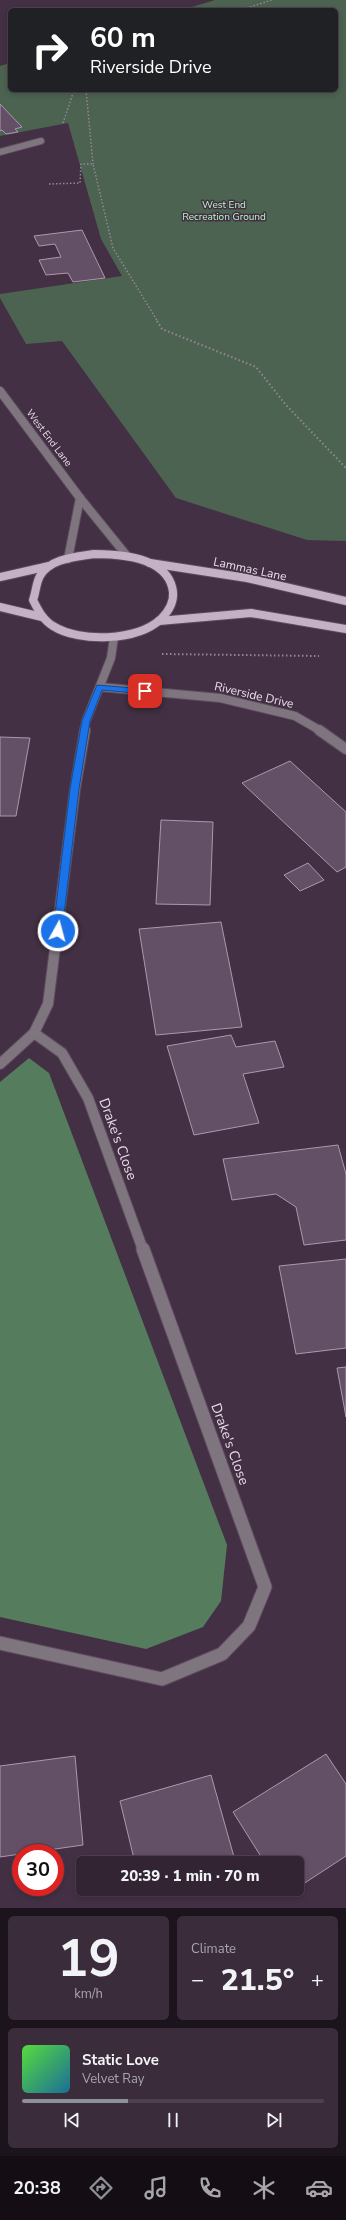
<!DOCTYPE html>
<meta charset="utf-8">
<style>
body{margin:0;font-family:"Nunito Sans",sans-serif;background:#3a2c3b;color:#f1f3f6;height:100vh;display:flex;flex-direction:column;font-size:15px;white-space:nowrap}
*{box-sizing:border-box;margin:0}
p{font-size:13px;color:#a8a4ac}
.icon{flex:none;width:22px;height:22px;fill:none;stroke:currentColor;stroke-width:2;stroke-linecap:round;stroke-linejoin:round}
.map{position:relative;height:1908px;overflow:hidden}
.panel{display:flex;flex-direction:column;gap:8px;padding:8px;background:#1c141c;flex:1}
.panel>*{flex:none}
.banner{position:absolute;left:8px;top:8px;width:330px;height:84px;border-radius:6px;box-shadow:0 2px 6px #0003,0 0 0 1px #4d414e;background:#202124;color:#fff;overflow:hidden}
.speed{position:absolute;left:12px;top:1844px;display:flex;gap:8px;font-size:20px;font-weight:700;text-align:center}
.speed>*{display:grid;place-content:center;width:52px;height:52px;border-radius:50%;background:#322433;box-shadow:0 2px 6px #0003,0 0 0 1px #4d414e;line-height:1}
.speed .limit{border:6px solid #d22;background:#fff;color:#111}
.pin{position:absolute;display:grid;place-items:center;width:34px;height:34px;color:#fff;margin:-17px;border-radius:8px;box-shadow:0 2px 6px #0006}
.me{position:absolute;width:44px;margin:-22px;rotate:7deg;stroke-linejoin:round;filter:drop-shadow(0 0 3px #0008)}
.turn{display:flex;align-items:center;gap:14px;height:84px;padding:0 16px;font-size:18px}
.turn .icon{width:52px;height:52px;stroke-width:2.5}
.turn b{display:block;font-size:28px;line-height:34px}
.big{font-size:30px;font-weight:800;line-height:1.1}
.panel .tile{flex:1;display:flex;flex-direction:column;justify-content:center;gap:6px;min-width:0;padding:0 14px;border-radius:6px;background:#3a2c3b}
.panel .dial{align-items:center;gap:0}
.dial b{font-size:52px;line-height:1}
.song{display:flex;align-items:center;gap:12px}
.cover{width:48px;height:48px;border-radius:6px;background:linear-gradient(135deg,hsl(110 70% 55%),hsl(200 70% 35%))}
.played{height:4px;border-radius:2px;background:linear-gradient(90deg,#8c9099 35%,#4d414e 35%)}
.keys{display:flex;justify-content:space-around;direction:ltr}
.heat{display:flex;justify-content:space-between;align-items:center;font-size:22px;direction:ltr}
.panel .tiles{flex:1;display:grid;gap:8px;grid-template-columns:1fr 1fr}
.tile:last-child{grid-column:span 2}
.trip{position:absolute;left:76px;top:1856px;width:228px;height:40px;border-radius:6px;background:#322433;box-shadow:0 2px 6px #0003,0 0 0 1px #4d414e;font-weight:800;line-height:40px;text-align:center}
.menu{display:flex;height:64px;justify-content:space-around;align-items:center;background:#140e14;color:#a8a4ac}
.menu .icon{width:28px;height:28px}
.menu .active{color:#8c9099}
.menu b{font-size:18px;color:#f1f3f6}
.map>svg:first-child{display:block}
</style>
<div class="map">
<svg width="346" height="1908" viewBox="0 0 346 1908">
<rect width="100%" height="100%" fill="#433044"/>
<path fill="#4c6351" d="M215,0H346V541L307,540L176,498L62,341L26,344L0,298V294L122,276L101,239L68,123L0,136V66L10,63V90H336V10H182Z"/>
<path fill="#557c5d" d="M29,1058L49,1073L227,1545L221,1601L203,1627L146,1649L0,1617V1082Z"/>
<g fill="#645066" stroke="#ad97af">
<path d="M0,104L22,127L15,129L18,132L6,134L2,130L0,131Z"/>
<path d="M82,230L105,278L73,282L68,273L46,275L39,260L61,257L55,244L39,246L34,236Z"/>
<path d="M0,737L30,738L16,816H0Z"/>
<path d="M290,761L346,812V867L337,872L242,783Z"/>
<path d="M161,820L213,822L210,905L156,904Z"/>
<path d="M308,863L324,880L300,891L284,875Z"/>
<path d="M221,922L242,1027L156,1035L139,929Z"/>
<path d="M231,1035L236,1047L275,1041L284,1067L243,1074L259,1123L194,1135L167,1046Z"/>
<path d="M338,1145L346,1174V1240L304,1245L296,1207L276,1194L232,1200L223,1159Z"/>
<path d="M346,1259V1348L296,1354L279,1266Z"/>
<path d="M346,1367V1417L337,1368Z"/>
<path d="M326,1754L346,1784V1856L297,1888V1863H265L233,1812Z"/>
<path d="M75,1756L83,1845L0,1857V1766Z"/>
<path d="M211,1775L234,1857L212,1863H135L120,1801Z"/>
<path d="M281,1889H295L285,1895Z"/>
</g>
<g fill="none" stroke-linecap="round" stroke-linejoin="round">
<defs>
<path id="minor-far3" d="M0,152L41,141"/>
<g id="minor-far2">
<path d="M0,391L80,498L127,556"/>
<path d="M68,559L80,498"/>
<path d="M100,687L220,698L295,716L321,731"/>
<path d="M84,731L86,721L111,658L114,637"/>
</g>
<g id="minor-far1">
<path d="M319,730L346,749"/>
<path d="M34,1033L62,1053L88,1098L143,1250"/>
<path d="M0,1064L34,1033L48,1004L75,789L85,730"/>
</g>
<path id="minor" d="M0,1643L162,1679L222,1654L249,1626L265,1587L143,1249"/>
<g id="major">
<path d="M94,554C120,554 169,557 173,592C174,602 168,612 161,619C137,641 80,643 53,626C43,620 38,610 33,600C36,592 36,583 40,576C50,558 77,557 94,554Z"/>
<path d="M150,563L247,578L346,601"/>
<path d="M0,577L49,566"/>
<path d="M0,607L42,617"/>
<path d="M159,621L251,613L346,629"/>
</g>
</defs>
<use href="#minor-far3" stroke="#5e4c5e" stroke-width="8"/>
<use href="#minor-far2" stroke="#5e4c5e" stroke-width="10"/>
<use href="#minor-far1" stroke="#5e4c5e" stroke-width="12"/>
<use href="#minor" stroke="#5e4c5e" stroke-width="15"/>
<use href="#major" stroke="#5e4c5e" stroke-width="10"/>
<g stroke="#958696" stroke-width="1.5" stroke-dasharray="1.5 2" stroke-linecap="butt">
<path d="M240,10L272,0"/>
<path d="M86,90L93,164"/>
<path d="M63,123L74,90"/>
<path d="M49,184L80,183L81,164H93L113,248L158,322"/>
</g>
<g stroke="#958696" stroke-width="2" stroke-dasharray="1.5 2.5" stroke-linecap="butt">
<path d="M157,321L162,329L256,367L286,405L346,468"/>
<path d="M162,654L319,656"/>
</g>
<use href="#minor-far3" stroke="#7e757f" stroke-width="6"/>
<use href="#minor-far2" stroke="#7e757f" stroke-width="8"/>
<use href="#minor-far1" stroke="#7e757f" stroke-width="10"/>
<use href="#minor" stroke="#7e757f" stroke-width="13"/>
<use href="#major" stroke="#c4b1c5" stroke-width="8"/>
</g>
<path fill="#1a73e8" stroke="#114b97" d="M97,685L145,689L149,691L145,694L102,690L90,721L79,789L62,931L58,935L53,931L70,789L82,721Z"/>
<g text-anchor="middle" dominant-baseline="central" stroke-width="3" stroke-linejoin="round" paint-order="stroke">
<g font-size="10" fill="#b6f7c4" stroke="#433044">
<text x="224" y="205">West End<tspan x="224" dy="12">Recreation Ground</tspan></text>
</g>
<g font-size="10" fill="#e9dde9" stroke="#433044">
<text transform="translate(49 438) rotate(53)">West End Lane</text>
</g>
<g font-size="12" fill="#e9dde9" stroke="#433044">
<text transform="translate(250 569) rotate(12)">Lammas Lane</text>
<text transform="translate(254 695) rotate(13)">Riverside Drive</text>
</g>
<g font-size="14" fill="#e9dde9" stroke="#433044">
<text transform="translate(118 1139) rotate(70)">Drake's Close</text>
<text transform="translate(230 1444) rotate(70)">Drake's Close</text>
</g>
</g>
</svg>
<div class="speed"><div class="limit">30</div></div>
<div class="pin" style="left:145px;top:691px;background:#d93025"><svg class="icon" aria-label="arrive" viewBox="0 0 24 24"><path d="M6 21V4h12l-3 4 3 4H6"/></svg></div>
<svg class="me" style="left:58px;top:931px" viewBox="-20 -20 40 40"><circle r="17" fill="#1a73e8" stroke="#fff" stroke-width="3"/><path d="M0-11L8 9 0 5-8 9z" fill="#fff"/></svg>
<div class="trip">20:39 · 1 min · 70 m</div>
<div class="banner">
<div class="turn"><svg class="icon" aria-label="right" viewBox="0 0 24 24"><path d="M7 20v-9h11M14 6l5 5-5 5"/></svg><div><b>60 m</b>Riverside Drive</div></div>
</div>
</div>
<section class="panel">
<div class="tiles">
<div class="tile dial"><b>19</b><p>km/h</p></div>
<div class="tile"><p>Climate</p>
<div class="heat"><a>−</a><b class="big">21.5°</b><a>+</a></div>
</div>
<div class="tile">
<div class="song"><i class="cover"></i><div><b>Static Love</b><p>Velvet Ray</p></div></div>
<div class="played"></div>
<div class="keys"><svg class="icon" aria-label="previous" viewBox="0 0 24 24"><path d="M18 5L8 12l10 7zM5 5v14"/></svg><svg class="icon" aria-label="pause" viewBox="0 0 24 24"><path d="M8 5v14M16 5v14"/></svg><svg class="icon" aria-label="next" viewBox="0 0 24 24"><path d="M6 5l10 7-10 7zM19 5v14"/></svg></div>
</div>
</div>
</section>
<nav class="menu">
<b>20:38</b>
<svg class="icon active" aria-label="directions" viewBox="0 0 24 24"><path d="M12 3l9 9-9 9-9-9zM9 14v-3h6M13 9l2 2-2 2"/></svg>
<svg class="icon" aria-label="music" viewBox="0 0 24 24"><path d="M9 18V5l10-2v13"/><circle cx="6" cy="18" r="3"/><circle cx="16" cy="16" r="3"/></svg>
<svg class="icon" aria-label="phone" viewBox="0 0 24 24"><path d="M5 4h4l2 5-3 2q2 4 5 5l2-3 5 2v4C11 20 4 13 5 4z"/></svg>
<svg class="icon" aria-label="climate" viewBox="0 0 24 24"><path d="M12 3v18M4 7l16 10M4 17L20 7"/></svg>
<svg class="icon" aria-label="car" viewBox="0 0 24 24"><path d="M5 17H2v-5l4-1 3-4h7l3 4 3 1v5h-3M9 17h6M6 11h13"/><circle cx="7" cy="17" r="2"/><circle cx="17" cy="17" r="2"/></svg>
</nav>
